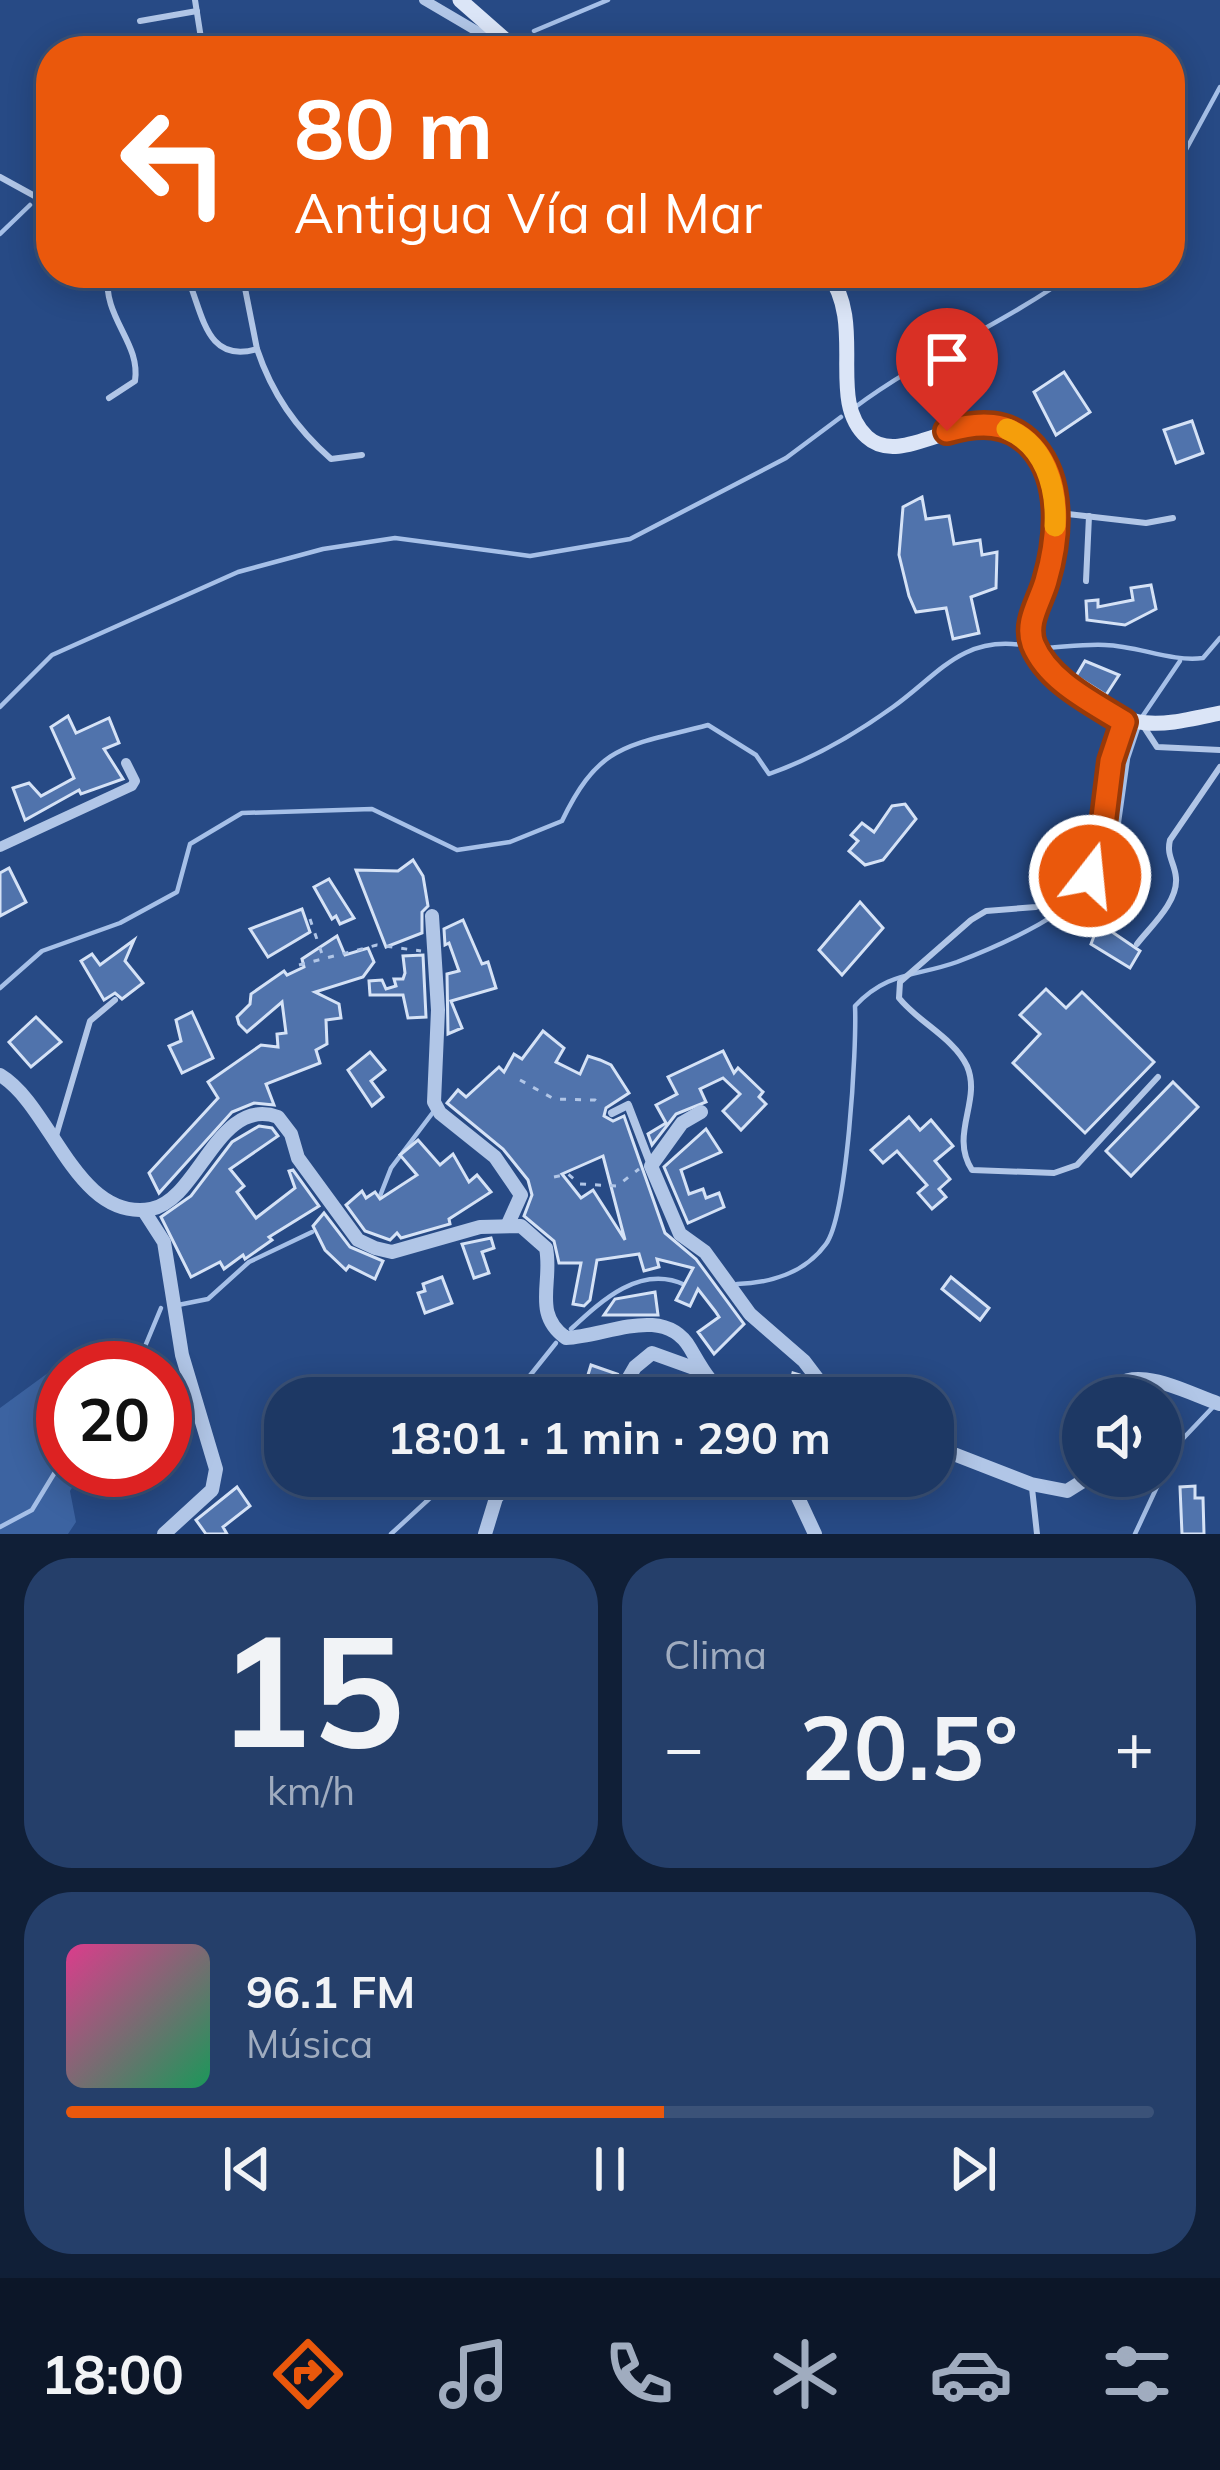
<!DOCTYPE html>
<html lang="es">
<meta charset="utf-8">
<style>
body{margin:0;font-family:Mulish,sans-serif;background:#253f6a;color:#f1f3f6;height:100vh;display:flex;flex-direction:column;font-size:45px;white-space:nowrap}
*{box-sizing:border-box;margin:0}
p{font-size:39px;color:#a0acbf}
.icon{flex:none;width:66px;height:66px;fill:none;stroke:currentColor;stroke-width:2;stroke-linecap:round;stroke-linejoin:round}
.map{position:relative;height:1534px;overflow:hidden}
.sheet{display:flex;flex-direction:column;gap:24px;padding:24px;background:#101f37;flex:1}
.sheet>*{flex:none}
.top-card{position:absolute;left:36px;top:36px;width:1149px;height:252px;border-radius:48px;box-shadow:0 6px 30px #0003,0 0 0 3px #3b5278;background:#ea580c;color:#fff;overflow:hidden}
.fabs{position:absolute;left:1062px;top:1377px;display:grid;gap:24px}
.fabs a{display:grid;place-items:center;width:120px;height:120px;border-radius:50%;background:#1d3864;box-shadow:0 6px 30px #0003,0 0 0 3px #3b5278;font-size:60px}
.speed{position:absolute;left:36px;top:1341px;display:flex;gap:24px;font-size:60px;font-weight:700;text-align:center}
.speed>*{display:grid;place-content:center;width:156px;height:156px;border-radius:50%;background:#1d3864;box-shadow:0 6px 30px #0003,0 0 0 3px #3b5278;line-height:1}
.speed .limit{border:18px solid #d22;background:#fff;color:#111}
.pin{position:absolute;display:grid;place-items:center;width:102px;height:102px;color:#fff;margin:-123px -51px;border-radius:50% 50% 50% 0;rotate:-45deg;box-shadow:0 0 12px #0007}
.pin .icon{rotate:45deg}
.me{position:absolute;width:132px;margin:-66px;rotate:16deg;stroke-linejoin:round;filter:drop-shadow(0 0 9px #0008)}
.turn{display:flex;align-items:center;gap:42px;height:252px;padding:0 60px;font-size:54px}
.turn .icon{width:156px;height:156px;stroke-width:2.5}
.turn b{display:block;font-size:84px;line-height:102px}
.big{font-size:90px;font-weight:700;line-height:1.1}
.sheet .card{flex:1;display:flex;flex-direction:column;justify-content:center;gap:18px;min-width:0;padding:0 42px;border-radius:48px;background:#253f6a}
.sheet .dial{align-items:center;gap:0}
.dial b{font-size:156px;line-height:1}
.song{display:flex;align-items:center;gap:36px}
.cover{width:144px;height:144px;border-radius:18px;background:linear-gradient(135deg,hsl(330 70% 55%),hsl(150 70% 35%))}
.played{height:12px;border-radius:6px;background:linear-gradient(90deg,#ea580c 55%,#3b5278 55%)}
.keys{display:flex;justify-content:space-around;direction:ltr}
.heat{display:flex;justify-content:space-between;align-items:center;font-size:66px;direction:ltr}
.sheet .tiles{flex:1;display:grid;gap:24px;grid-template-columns:1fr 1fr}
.card:last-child{grid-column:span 2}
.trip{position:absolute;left:264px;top:1377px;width:690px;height:120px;border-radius:48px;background:#1d3864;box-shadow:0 6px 30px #0003,0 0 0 3px #3b5278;font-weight:700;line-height:120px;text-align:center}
.tabs{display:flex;height:192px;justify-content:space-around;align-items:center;background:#0c1628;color:#a0acbf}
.tabs .icon{width:84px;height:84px}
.tabs .on{color:#ea580c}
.tabs b{font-size:54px;color:#f1f3f6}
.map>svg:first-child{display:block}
</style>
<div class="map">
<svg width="1220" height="1534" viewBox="0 0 1220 1534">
<rect width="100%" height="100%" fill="#274a85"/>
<path fill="#3c63a1" d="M52,1370H63V1470H83L70,1491L76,1522L68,1534H0V1408Z"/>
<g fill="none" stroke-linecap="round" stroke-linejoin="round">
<g stroke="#a6c0e8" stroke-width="4.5">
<path d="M534,31L608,0"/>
<path d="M1170,179L1220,87"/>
<path d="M0,234L30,205"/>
<path d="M854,408C923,356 1004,324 1074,273"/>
<path d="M1044,648C1064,647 1085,644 1105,645C1139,646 1170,662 1203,658L1220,638"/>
<path d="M0,707L52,655L238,572L323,549L395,538L530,556L630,539L786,458L841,417"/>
<path d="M1142,717L1180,661"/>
<path d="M0,988L42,951L120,923L177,892L190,844L242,813L372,809L457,850L510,842L562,821C600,741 630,746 708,725L756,755L769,774C814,758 854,735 893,707C937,676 961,636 1022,645"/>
<path d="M380,1196L391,1168L434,1111"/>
<path d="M737,1284C770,1283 805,1273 826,1244C847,1215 857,1047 855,1006C888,971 915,977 957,962C1014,940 1067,914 1112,871L1128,758L1138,728"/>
<path d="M178,1305L208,1299L249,1262L312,1232"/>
<path d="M571,1329C602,1300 641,1264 685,1285"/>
<path d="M136,1368L161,1308"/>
<path d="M512,1398L556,1343"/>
<path d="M0,1527L32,1510L63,1459"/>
<path d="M391,1534L454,1476"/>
<path d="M1135,1534L1176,1446L1213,1407"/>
</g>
</g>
<g fill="#5073ac" stroke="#d5e2f6" stroke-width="3" fill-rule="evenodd">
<path d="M1064,372L1090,412L1056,435L1034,392Z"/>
<path d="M1192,421L1203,453L1176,463L1164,430Z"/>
<path d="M922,497L926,519L949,516L954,544L980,540L982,555L997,552L996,588L971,597L979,633L953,639L946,608L916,612L909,596L899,555L903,507Z"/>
<path d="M1151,585L1156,609L1125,625L1087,620L1086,601L1098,600V607L1133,600L1131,588Z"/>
<path d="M1085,661L1119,675L1106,695L1076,676Z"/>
<path d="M68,716L76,733L109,718L119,743L104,749L123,779L81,794L79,790L25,820L13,788L29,783L41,796L74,778L51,727Z"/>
<path d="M905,804L916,819L883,860L865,865L849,851L858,841L851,835L862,823L874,832L892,806Z"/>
<path d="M413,860L423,876L428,906L422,912V933L386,947L356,870L398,871Z"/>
<path d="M9,868L26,902L0,916V873Z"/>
<path d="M329,879L354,918L340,924L336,916L332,919L314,887Z"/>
<path d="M860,902L883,928L842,975L819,950Z"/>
<path d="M302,909L310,932L268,957L250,929Z"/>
<path d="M463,920L482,964L488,962L496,988L451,1001L462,1028L448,1034L447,974L459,971L449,943L445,945L444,929Z"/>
<path d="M1099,923L1140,951L1130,968L1091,944Z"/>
<path d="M337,936L345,955L368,948L374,962L363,977L315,992L339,1004L341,1018L326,1020L327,1044L316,1050L320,1063L266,1084L274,1105L254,1103L232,1112L159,1193L149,1173L218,1098L208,1082L261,1045L278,1047L277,1034L286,1033L282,1002L247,1032L239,1024L237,1017L250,1004L251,994L284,971L287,975L304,967L302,959Z"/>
<path d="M134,940L125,961L143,983L122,999L115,993L104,1000L81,961L92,954L100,965Z"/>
<path d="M423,955L426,1017L408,1018L403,995H370L369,981L382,980L386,989L396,986L394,979H403L405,973L403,956Z"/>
<path d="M1046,989L1066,1008L1082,992L1154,1062L1085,1133L1013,1063L1040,1034L1020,1015Z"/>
<path d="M192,1012L213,1058L182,1073L169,1046L181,1041L176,1020Z"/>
<path d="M36,1017L61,1042L31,1067L9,1042Z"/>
<path d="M543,1031L564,1048L556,1062L580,1074L588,1056L600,1060L611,1065L629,1093L606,1108L604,1116L613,1121L624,1116L665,1233L696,1259L744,1324L714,1354L698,1332L719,1317L715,1311L698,1289L690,1306L676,1300L693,1268L657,1259L659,1267L644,1271L639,1254L597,1260L590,1300L584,1306L573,1304L581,1263H559L554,1241L524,1216L532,1195L528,1180L503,1149L447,1103L458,1090L466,1097L499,1067L504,1072L514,1054L522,1059ZM603,1156L625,1240L593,1190L581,1198L562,1174Z"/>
<path d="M723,1051L734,1073L738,1068L763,1092L759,1097L766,1104L741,1130L723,1111L740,1094L723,1078L700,1089L706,1102L676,1114L652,1145L648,1134L666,1123L656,1105L677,1094L668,1077Z"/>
<path d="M370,1052L385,1070L371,1081L383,1097L372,1106L348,1070Z"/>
<path d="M1173,1082L1198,1107L1131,1176L1106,1151Z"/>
<path d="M909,1117L920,1130L931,1120L953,1146L935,1161L950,1179L939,1189L946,1197L932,1209L918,1193L927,1185L897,1151L883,1163L871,1150Z"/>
<path d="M259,1126L272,1128L278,1136L230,1169L244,1186L237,1192L256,1218L295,1188L289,1171L293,1170L319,1206L269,1237L272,1240L245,1259L243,1255L224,1269L220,1262L191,1277L161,1217L191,1196L232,1142Z"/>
<path d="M706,1129L721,1152L681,1170L689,1194L703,1189L706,1198L719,1193L724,1207L688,1223L664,1167Z"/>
<path d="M418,1140L440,1165L453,1154L469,1182L477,1175L491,1192L449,1219L450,1224L401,1238L397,1233L390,1240L365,1231L346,1205L362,1191L366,1198L375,1192L380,1199L417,1175L400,1155Z"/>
<path d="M324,1213L350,1247L383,1261L375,1279L349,1266L346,1270L325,1250L313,1226Z"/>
<path d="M491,1238L494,1248L482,1252L489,1273L474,1278L462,1244Z"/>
<path d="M442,1277L452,1303L425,1313L418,1293L425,1291L423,1284Z"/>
<path d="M951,1277L989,1308L980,1320L942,1289Z"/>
<path d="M655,1292L658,1315H604L615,1299Z"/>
<path d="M591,1365L617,1374L603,1394L606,1398H575L570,1393L573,1384L584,1388Z"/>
<path d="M793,1373L800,1375L818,1398H771V1380L791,1382Z"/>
<path d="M1195,1486V1498H1203L1204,1534H1182L1180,1487Z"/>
<path d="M237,1487L250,1506L223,1527L227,1534H206L196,1520Z"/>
</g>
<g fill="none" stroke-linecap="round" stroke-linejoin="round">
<g stroke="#b1c6e7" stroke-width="3" stroke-dasharray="6 9" stroke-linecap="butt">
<path d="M310,919L323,957"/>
<path d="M299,965L377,945L421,951"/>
<path d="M520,1080L554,1099L595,1100L602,1106"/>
<path d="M554,1177L568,1174L580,1184L617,1186L639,1169"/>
</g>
<g stroke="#b1c6e7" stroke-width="6">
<path d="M195,0L203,51"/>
<path d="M140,21L197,11"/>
<path d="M0,177L51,205"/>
<path d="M108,273C102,318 141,342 135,381L109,398"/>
<path d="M185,273C203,308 203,365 257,349L242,273"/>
<path d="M257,349C272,394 296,428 331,459L362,455"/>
<path d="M1059,513L1146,523L1173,518"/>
<path d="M1086,581L1089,516"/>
<path d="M1125,722L1111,762L1098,865L1090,876L1036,907L986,911L971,920L900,982L899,998C918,1022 954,1038 967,1066C982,1101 949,1134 972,1170L1054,1173L1077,1165L1158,1077"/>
<path d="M1144,727L1157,747L1220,750"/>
<path d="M1137,944C1151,926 1178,902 1176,878C1175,863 1166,856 1170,840L1220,767"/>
<path d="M56,1136L90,1021L115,1000"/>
<path d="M1032,1488L1037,1534"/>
</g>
<path stroke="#b1c6e7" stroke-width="8" d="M612,1113L628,1105L651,1165"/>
<g stroke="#b1c6e7" stroke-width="10">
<path d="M424,0L509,50"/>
<path d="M0,847L132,786L135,781L126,763"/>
</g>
<g stroke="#b1c6e7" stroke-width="14">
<path d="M432,916L438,1010L434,1102L440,1113L495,1157L521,1195L508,1224"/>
<path d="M0,1075C52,1106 76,1222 151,1209C199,1200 218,1095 278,1117L291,1134L298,1158L358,1240L375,1248L392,1252L480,1227L521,1226L546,1248C553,1282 532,1314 566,1338C608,1336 664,1304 690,1348C704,1372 709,1383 732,1398"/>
<path d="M701,1112L682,1123L651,1166L680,1234L705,1252L750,1314L804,1361L832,1398"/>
<path d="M144,1211L164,1242L182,1355L216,1469L212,1490L164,1534"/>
<path d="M617,1398L635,1367L652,1353L702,1371"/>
<path d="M1105,1398C1127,1357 1188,1394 1220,1404"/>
<path d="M933,1446L1031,1484L1067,1491L1091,1476"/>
<path d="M788,1476L815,1534"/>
<path d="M485,1534L496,1498L515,1476"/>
</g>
<g stroke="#dbe5f7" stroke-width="15">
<path d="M460,0L518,51"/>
<path d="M828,273C867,326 826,400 867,437C908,475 985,382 1036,450C1063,486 1058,541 1046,582C1041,599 1028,616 1031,635C1034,663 1062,681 1083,695C1139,733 1157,726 1220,713"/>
</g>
</g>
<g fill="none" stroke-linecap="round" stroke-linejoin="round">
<defs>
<path id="route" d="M947,431C978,422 1009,420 1033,447C1064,482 1058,540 1046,581C1040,602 1025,622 1033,644C1048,681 1092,702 1124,722L1111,761L1098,865L1090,876"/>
</defs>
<use href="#route" stroke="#983908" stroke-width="30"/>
<use href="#route" stroke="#ea580c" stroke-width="21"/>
<path stroke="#f59e0b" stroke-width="21" d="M1007,429C1045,445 1057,487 1055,526"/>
</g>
</svg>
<div class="fabs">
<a><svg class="icon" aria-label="sound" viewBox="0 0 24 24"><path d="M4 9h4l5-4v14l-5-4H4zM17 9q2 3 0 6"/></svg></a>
</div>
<div class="speed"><div class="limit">20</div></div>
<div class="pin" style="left:947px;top:431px;background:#d93025"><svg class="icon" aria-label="arrive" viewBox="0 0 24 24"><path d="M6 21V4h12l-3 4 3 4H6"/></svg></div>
<svg class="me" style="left:1090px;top:876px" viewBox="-20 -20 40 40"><circle r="17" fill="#ea580c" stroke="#fff" stroke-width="3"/><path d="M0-11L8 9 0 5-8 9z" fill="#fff"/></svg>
<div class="trip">18:01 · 1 min · 290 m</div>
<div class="top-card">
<div class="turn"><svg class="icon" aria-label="left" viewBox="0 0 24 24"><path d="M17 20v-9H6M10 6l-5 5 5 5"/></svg><div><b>80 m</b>Antigua Vía al Mar</div></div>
</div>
</div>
<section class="sheet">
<div class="tiles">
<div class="card dial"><b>15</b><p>km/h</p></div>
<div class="card"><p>Clima</p>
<div class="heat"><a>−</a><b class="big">20.5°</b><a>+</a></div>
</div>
<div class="card">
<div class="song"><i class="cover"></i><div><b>96.1 FM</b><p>Música</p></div></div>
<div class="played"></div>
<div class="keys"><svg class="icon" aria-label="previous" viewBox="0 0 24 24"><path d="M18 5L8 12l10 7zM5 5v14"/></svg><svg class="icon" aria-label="pause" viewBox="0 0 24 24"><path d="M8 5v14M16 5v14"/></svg><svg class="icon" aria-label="next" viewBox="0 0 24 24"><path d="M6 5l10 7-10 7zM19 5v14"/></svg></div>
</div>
</div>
</section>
<nav class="tabs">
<b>18:00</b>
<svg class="icon on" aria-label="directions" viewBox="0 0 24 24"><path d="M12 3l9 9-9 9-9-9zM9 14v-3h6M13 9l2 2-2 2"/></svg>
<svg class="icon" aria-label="music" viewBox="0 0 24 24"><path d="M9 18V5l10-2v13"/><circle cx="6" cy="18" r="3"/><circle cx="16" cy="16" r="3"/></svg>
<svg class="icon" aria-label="phone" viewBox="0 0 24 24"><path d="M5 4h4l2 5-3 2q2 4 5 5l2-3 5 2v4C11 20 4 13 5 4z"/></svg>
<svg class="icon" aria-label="climate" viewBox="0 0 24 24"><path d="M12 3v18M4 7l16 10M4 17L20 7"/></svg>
<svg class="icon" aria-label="car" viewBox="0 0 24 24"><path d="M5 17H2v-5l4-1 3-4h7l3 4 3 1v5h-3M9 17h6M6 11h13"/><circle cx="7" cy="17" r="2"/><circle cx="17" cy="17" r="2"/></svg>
<svg class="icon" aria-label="filters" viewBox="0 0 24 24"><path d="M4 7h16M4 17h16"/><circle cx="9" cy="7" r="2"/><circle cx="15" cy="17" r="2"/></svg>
</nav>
